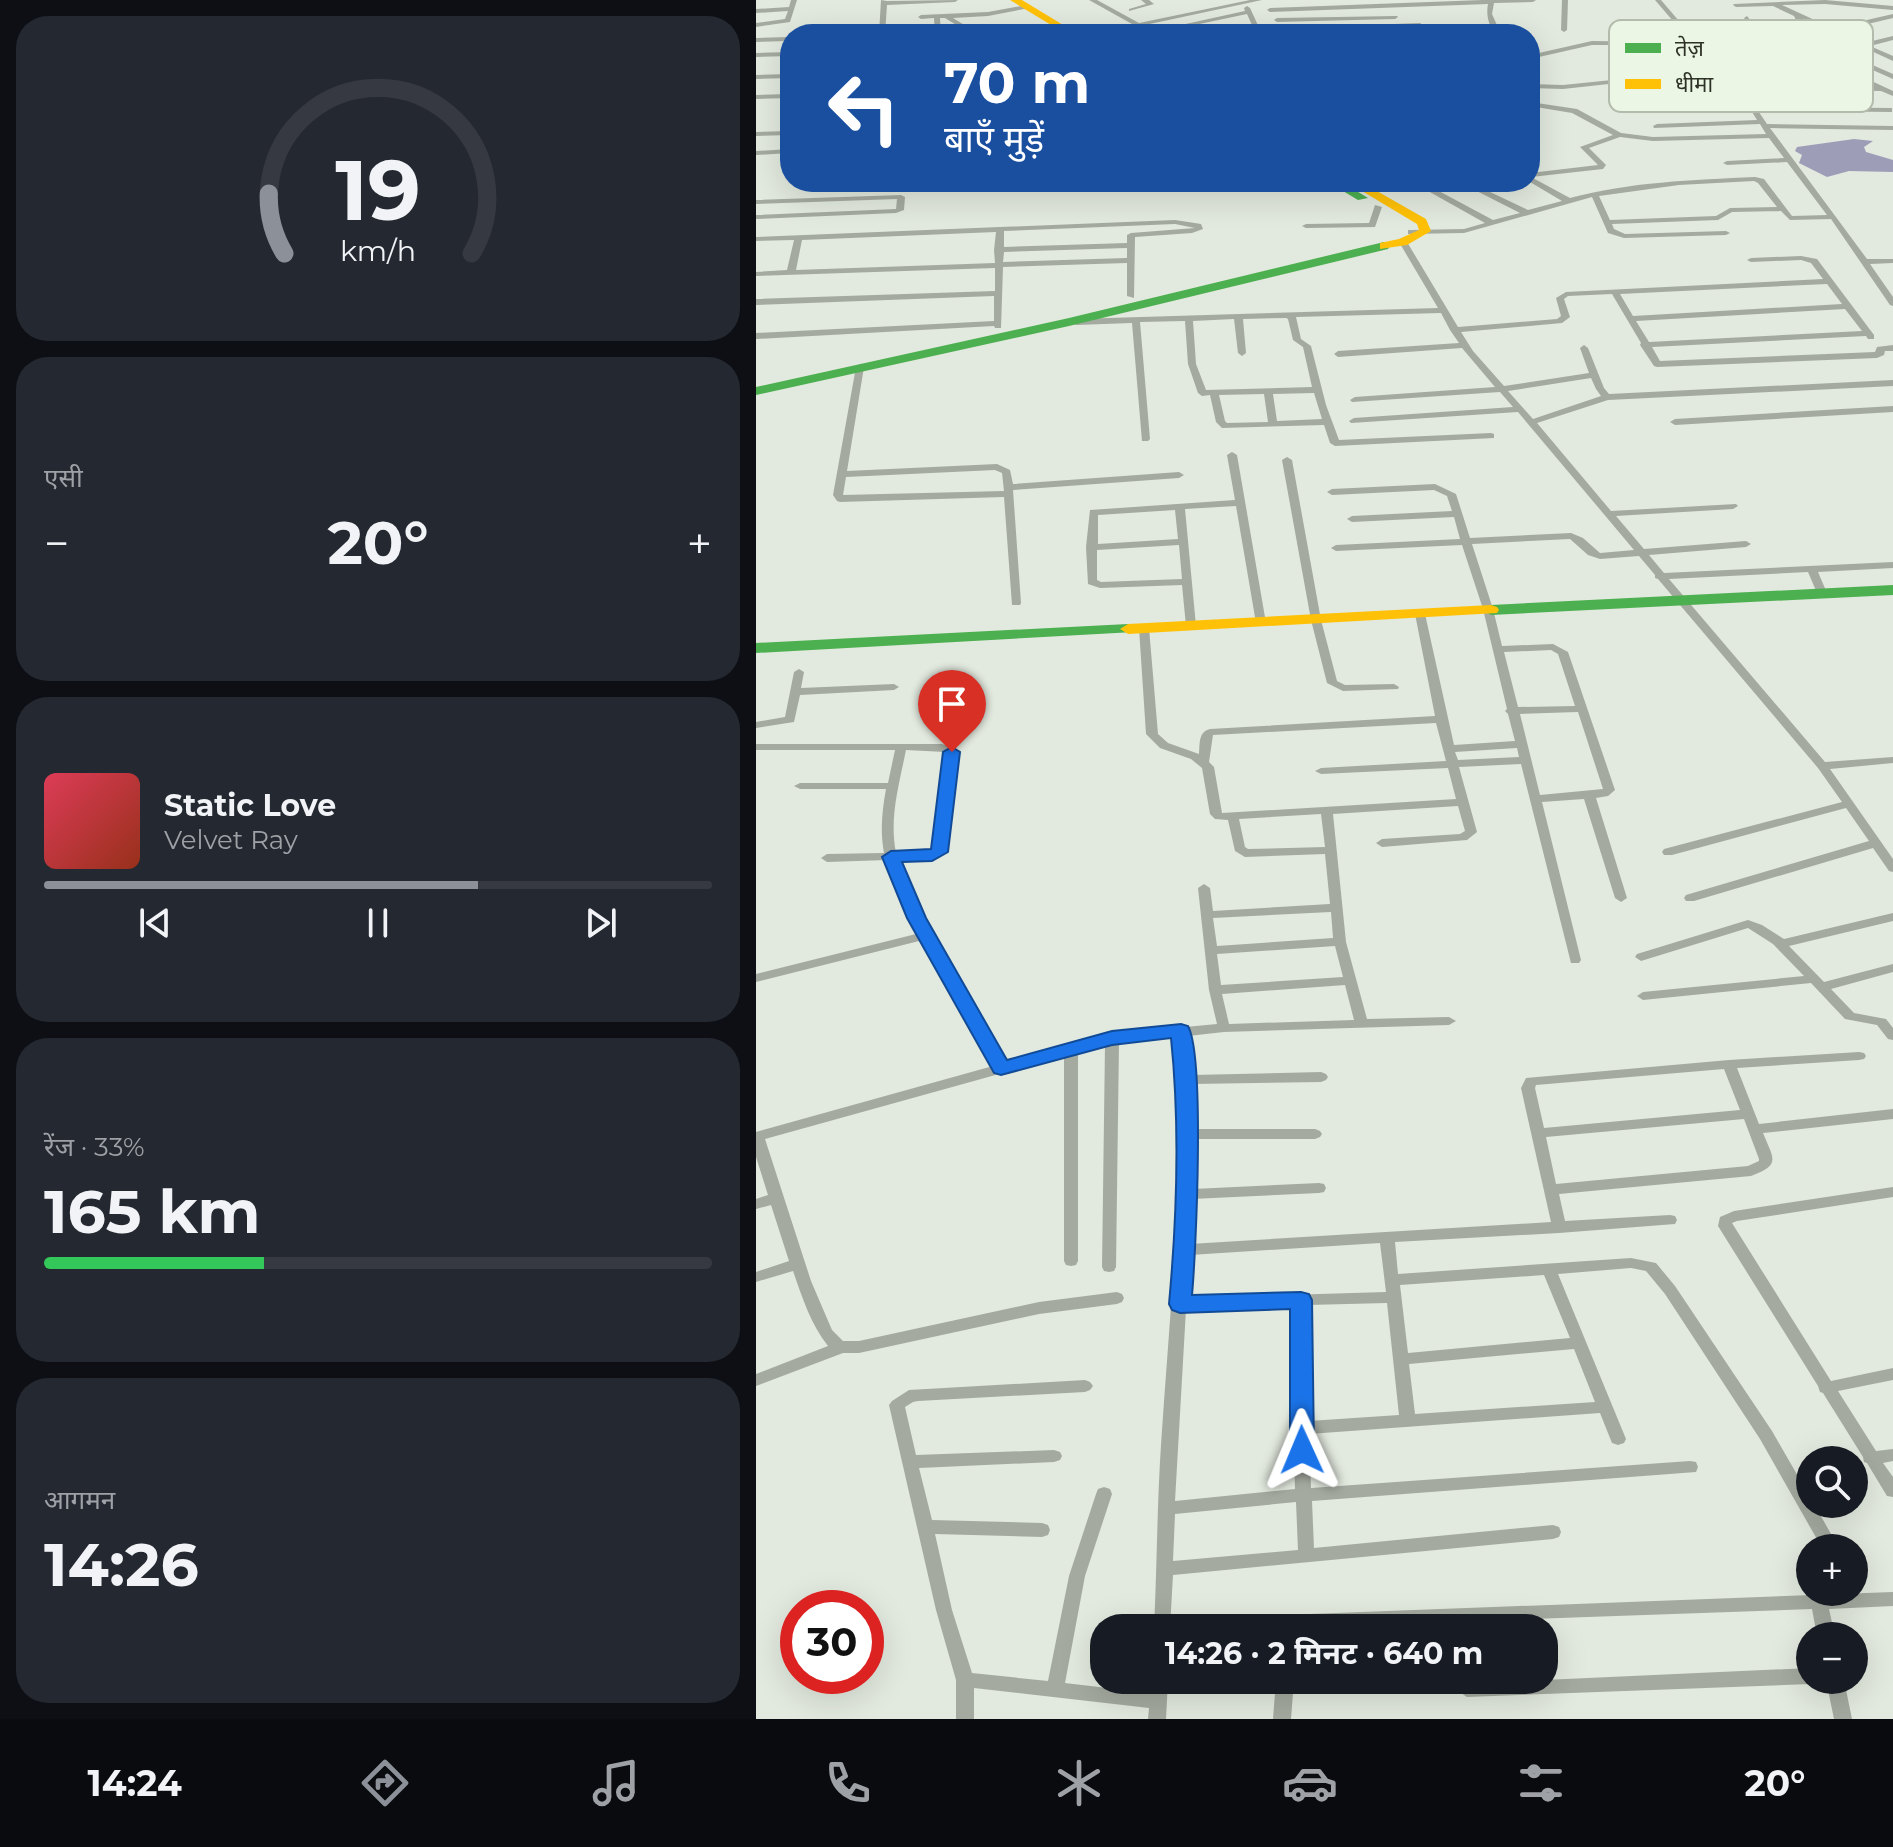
<!DOCTYPE html>
<html lang="hi">
<meta charset="utf-8">
<style>
body{margin:0;font-family:Montserrat,"Noto Sans Devanagari",sans-serif;background:#242831;color:#f1f3f6;height:100vh;display:flex;flex-direction:column;font-size:30px;white-space:nowrap}
*{box-sizing:border-box;margin:0}
p{font-size:26px;color:#9ea1a6}
.icon{flex:none;width:44px;height:44px;fill:none;stroke:currentColor;stroke-width:2;stroke-linecap:round;stroke-linejoin:round}
.map{position:relative;flex:1;overflow:hidden}
.sheet{display:flex;flex-direction:column;gap:16px;padding:16px;background:#0d0f14;width:756px}
.sheet>*{flex:none}
.guide{position:absolute;left:24px;top:24px;width:760px;height:168px;border-radius:32px;box-shadow:0 8px 32px #0002;background:#1a4fa0;color:#fff;overflow:hidden}
.buttons{position:absolute;left:1040px;top:1446px;display:grid;gap:16px}
.buttons a{display:grid;place-items:center;width:72px;height:72px;border-radius:50%;background:#171b24;box-shadow:0 8px 32px #0002;font-size:40px}
.speed{position:absolute;left:24px;top:1590px;display:flex;gap:16px;font-size:40px;font-weight:700;text-align:center}
.speed>*{display:grid;place-content:center;width:104px;height:104px;border-radius:50%;background:#171b24;box-shadow:0 8px 32px #0002;line-height:1}
.speed .limit{border:12px solid #d22;background:#fff;color:#111}
.pin{position:absolute;display:grid;place-items:center;width:68px;height:68px;color:#fff;margin:-82px -34px;border-radius:50% 50% 50% 0;rotate:-45deg;box-shadow:0 0 8px #0007}
.pin .icon{rotate:45deg}
.me{position:absolute;width:88px;margin:-44px;rotate:359deg;stroke-linejoin:round;filter:drop-shadow(0 0 6px #0008)}
.turn{display:flex;align-items:center;gap:28px;height:168px;padding:0 32px;font-size:36px}
.turn .icon{width:104px;height:104px;stroke-width:2.5}
.turn b{display:block;font-size:56px;line-height:68px}
.big{font-size:60px;font-weight:700;line-height:1.1}
.sheet .widget{flex:1;display:flex;flex-direction:column;justify-content:center;gap:12px;min-width:0;padding:0 28px;border-radius:32px;background:#242831}
.sheet .dial{align-items:center;gap:0}
.dial svg{height:208px;overflow:visible;fill:none;stroke:#363941;stroke-width:7;stroke-linecap:round;text-anchor:middle}
.dial text{fill:#f1f3f6;stroke:none}
.song{display:flex;align-items:center;gap:24px}
.cover{width:96px;height:96px;border-radius:12px;background:linear-gradient(135deg,hsl(350 70% 55%),hsl(10 70% 35%))}
.played{height:8px;border-radius:4px;background:linear-gradient(90deg,#8c9099 65%,#363941 65%)}
.keys{display:flex;justify-content:space-around;direction:ltr}
.heat{display:flex;justify-content:space-between;align-items:center;font-size:44px;direction:ltr}
.charge{height:12px;border-radius:6px;background:linear-gradient(90deg,#34c759 33%,#363941 0)}
.trip{position:absolute;left:334px;top:1614px;width:468px;height:80px;border-radius:32px;background:#171b24;box-shadow:0 8px 32px #0002;font-weight:700;line-height:80px;text-align:center}
.tabs{display:flex;height:128px;justify-content:space-around;align-items:center;background:#090b0e;color:#9ea1a6}
.tabs .icon{width:56px;height:56px}
.tabs .on{color:#8c9099}
.tabs b{font-size:36px;color:#f1f3f6}
main{display:flex;flex:1;min-height:0}
.map>svg:first-child{display:block}
</style>
<main>
<section class="sheet">
<div class="widget dial"><svg viewBox="0 0 100 80">
<path d="M14 69A42 42 0 1 1 86 69"/>
<path d="M14 69A42 42 0 0 1 8 46" stroke="#8c9099"/>
<text x="50" y="56" font-size="32" font-weight="700">19</text>
<text x="50" y="72" font-size="11">km/h</text>
</svg></div>
<div class="widget"><p>एसी</p>
<div class="heat"><a>−</a><b class="big">20°</b><a>+</a></div>
</div>
<div class="widget">
<div class="song"><i class="cover"></i><div><b>Static Love</b><p>Velvet Ray</p></div></div>
<div class="played"></div>
<div class="keys"><svg class="icon" aria-label="previous" viewBox="0 0 24 24"><path d="M18 5L8 12l10 7zM5 5v14"/></svg><svg class="icon" aria-label="pause" viewBox="0 0 24 24"><path d="M8 5v14M16 5v14"/></svg><svg class="icon" aria-label="next" viewBox="0 0 24 24"><path d="M6 5l10 7-10 7zM19 5v14"/></svg></div>
</div>
<div class="widget"><p>रेंज · 33%</p><b class="big">165 km</b><div class="charge"></div></div>
<div class="widget"><p>आगमन</p><b class="big">14:26</b></div>
</section>
<div class="map">
<svg width="1137" height="1719" viewBox="0 0 1137 1719">
<rect width="100%" height="100%" fill="#e2e9de"/>
<path fill="#9e9db8" d="M1098,139L1117,141L1108,147L1110,152L1137,160V172L1093,171L1071,177L1043,163L1046,155L1039,151L1041,147Z"/>
<g fill="none" stroke-linecap="round" stroke-linejoin="round">
<g fill="#a5aaa0" fill-rule="evenodd">
<path d="M35,0H41L34,22L0,27V23L29,19L32,11L0,13V9L33,7Z"/>
<path d="M125,0L131,1L202,0L199,2L131,5L129,34H123Z"/>
<path d="M333,0H341L383,23L494,0H506L347,34H334L376,24Z"/>
<path d="M385,0H393L398,4L373,11V9L390,4Z"/>
<path d="M726,0H780L777,2L738,3L736,14L744,32L741,34C732,27 730,14 732,4L514,12L511,10L514,8Z"/>
<path d="M806,0H812L811,30L808,32L805,30Z"/>
<path d="M899,0H905L923,21L913,42C929,42 950,46 965,39C976,34 975,25 990,21L988,18L991,16L1002,30L1019,34L1028,49L1014,57L1019,86L1116,87L1059,59L1038,16L1017,6L980,7L977,5L978,4L1069,0L1137,6V10L1069,4L1026,5L1076,28L1137,14V18L1082,31L1108,43L1137,36V40L1114,46L1137,56V61L1046,19L1055,38L1137,74V79L1058,44L1064,57L1137,91V96L1125,91L1032,90L1041,107L1133,108H1136V112L1039,111L1035,109L1025,90H988L1011,124L1137,126V130L1014,128L1111,259H1137V263L1114,264L1137,297V306L1134,305L1075,219L1034,220L1025,211L976,212L962,220L856,224L858,229L869,234L970,231L974,233L970,235L868,238L852,233L836,197L708,233L652,234V230H655L708,229L729,223L656,182H666L737,220L764,213L703,182H713L772,210L806,201L774,182V173L842,165L824,147L857,135L816,113L774,106V102L821,109L865,133L897,137L1010,134L1004,124L898,128L897,126L901,124L1001,120L985,94L977,89L926,76L807,89L774,88V84L807,85L915,74L911,72L881,51L877,45H836L774,59V55L836,41L907,42L917,21ZM992,25L998,33L1015,37L1021,48L1008,55V62L900,59L886,49L884,45C904,46 944,49 961,45C979,40 977,28 992,25ZM906,63L1009,66L1012,86H979L915,70ZM864,137L897,141L1013,138L1028,158L971,161L967,163L971,165L1031,162L1071,215L1036,216L1008,179L999,177C937,180 873,182 814,198L775,177L847,169L850,165L833,148ZM998,181L1002,183L1021,207L974,208L960,216L854,220L843,196L923,185Z"/>
<path d="M271,5L274,7L273,8L232,16L197,18L223,34H215L189,18H184L185,34H179L178,18L165,19L162,17L165,15L232,12Z"/>
<path d="M491,6L494,8L506,34H500L491,14L396,34L393,32L489,11L488,8Z"/>
<path d="M641,16L642,17L639,19L521,22L518,20L521,18Z"/>
<path d="M664,23L667,25L666,26L529,32L526,30L529,28Z"/>
<path d="M34,37V41L0,42V38Z"/>
<path d="M34,52V56L0,57V53Z"/>
<path d="M34,74V78L0,79V75Z"/>
<path d="M34,94V98L0,99V95Z"/>
<path d="M34,131V135L0,136V132Z"/>
<path d="M34,149V153L0,155V151Z"/>
<path d="M160,182H168V185L161,187Z"/>
<path d="M145,195L149,197L148,210L140,213L0,219V215L140,209L141,199L0,204V200Z"/>
<path d="M619,205L626,207L619,227L550,228L546,226L550,224L613,223Z"/>
<path d="M419,220L445,224L447,229L436,233L379,237L378,298L371,296V263L247,267L245,328H239L238,326L0,339V333L238,321V296L0,305V299L239,291V268L0,276V272L31,270L38,240L0,241V237ZM419,224L439,228L375,233L371,235V243L248,247V231ZM240,232L238,250L239,263L40,270L46,240ZM371,248V258L247,262L248,252Z"/>
<path d="M644,240L651,242L702,327L801,319L805,316L800,298L810,292L1067,279L1055,263L1045,260L995,262L991,260L995,258L1045,256L1061,259L1118,335V339H1112L1110,336L896,347L904,361L1119,352L1121,347L1137,345V351H1129L1128,355L1121,358L901,367L898,366L884,345L885,343L856,294L812,296L808,299L814,317L806,323L705,332L717,351L748,386L833,373L824,348L828,345L832,348L848,388L853,394L1137,380V386L852,400L781,423L855,511L980,504L982,506L977,509L860,516L888,549L990,541L995,544L990,547L893,555L908,573L1137,562V568L1062,572L1071,593L1066,596L1061,593L1052,572L913,579L1069,762L1137,757V763L1074,769L1137,859V872L1133,871L1117,848L938,901H930L928,898L930,895L1113,841L1090,808L916,855H908L906,852L908,849L1086,802L1062,768L902,579L899,578V575L883,556L844,559L832,555L814,539L716,544L737,609L746,646L797,644L812,652L859,790L852,796L840,798L871,898L865,902L859,898L828,799L786,802L825,960L823,963H815L765,764L703,767L721,832L711,840L626,847L620,843L626,839L704,834L709,831L702,806L577,814L590,942L611,1019L693,1017L700,1021L693,1025L468,1032L432,1036L435,1075L565,1072L570,1074L572,1077L570,1080L565,1082L436,1084L437,1129H559L564,1131L566,1134L564,1137L559,1139H437V1189L563,1183L568,1184L570,1188L568,1192L563,1193L436,1199L434,1244L795,1222L765,1088L770,1078L973,1060L1103,1052L1108,1053L1110,1056L1108,1059L1103,1060L981,1068L1003,1124L1137,1109V1119L1007,1133C1017,1158 1026,1165 995,1176L803,1194L809,1221L914,1215L919,1216L921,1220L919,1224L803,1233L639,1242L642,1274L875,1258L900,1263L919,1286L1016,1431L1054,1497V1504H1058L1083,1548H1066L1004,1439L909,1294L890,1271L875,1268L802,1274L870,1439L868,1443L862,1445L856,1443L844,1413L553,1434L555,1488L934,1461L940,1462L942,1467L940,1472L556,1501L558,1548L797,1525L803,1527L805,1532L803,1537L797,1539L417,1575L414,1628H398C401,1567 401,1506 405,1445C414,1307 429,1174 419,1037L363,1042L360,1267L358,1271L353,1272L348,1271L346,1267L349,1044L322,1052V1261L320,1265L315,1266L310,1265L308,1261V1056L9,1139L55,1281L76,1330L87,1341H103L283,1302L361,1292L366,1294L368,1298L366,1302L361,1304L283,1314L103,1353H87L0,1386V1374L72,1346C55,1325 46,1297 37,1271L0,1282V1272L33,1261L15,1205L0,1209V1199L12,1195L0,1157V1132L237,1066L178,963L167,940L0,982V974L164,933L131,860L71,862L65,858L71,854L128,853C124,831 126,811 130,789H44L38,786L44,783H132L139,750H0V744H186L199,748L201,750L189,852C175,861 159,860 142,860L190,963L249,1063L356,1034L461,1024L453,990L442,888L448,884L454,888L457,911L574,904L569,854L489,857L479,851L472,820L459,819L454,814L446,768L435,759L404,748L390,734L383,628L384,626L388,625L393,628L402,734L412,743L443,754C444,744 442,732 454,729L679,716L659,614L664,611L669,614L698,745L759,741L752,714L749,711L751,709L727,609L706,545L580,551L575,548L580,545L704,539L698,517L596,522L591,519L596,516L696,511L691,496L678,490L576,495L571,492L576,489L679,484L700,494L714,538L815,533L827,538L844,553L878,550L762,412L595,423L593,421L598,418L757,407L744,392L596,402L594,400L599,397L739,387L706,348L582,357L578,354L582,351L703,343L694,330L685,313L540,317L545,339L555,346L570,405L583,440L735,433L738,434V438L579,446L574,443L568,425L466,428L460,422L454,395L446,396L442,393L432,364L429,321L384,322L394,439L392,441H386L376,323L320,325L316,322L320,319L682,308L643,242ZM1071,284L1086,304L877,316L864,294ZM1089,309L1106,331L893,342L880,321ZM530,318L532,319L537,340L547,347L556,387L450,390L440,364L437,321L478,319L482,353L486,356L490,353L487,319ZM835,378L840,389L845,396L777,419L752,391ZM558,393L566,419L521,421L517,394ZM508,394L512,422L471,423L469,421L463,395ZM795,650L802,654L819,706L762,707L748,652ZM822,712L847,789L784,795L764,714ZM680,723L690,761L565,768L559,771L565,774L692,768L700,799L466,813L458,767L453,762L457,735ZM761,748L763,757L702,760L699,752ZM150,750L189,752L177,850L169,852L140,853C133,818 143,785 150,750ZM565,814L569,847L492,849L489,847L483,819ZM575,912L577,938L461,946L457,918ZM579,946L587,977L465,985L461,954ZM589,985L598,1020L473,1024L466,994ZM968,1069L984,1110L788,1128L779,1088L780,1085ZM988,1119L1003,1159V1161L992,1166L800,1184L790,1137ZM624,1243L630,1292L431,1298L434,1255ZM788,1275L814,1338L652,1353L644,1285ZM631,1303L643,1415L553,1421L552,1305ZM538,1306L537,1428L539,1489L419,1501L430,1309ZM818,1349L839,1402L659,1414L653,1364ZM540,1502L542,1550L417,1561L419,1514Z"/>
<path d="M104,364L108,367L91,471L241,464L254,470L257,484L423,472L428,475L423,478L257,490L265,603L264,605H256L248,497L84,502L81,501L77,495L100,367ZM239,470L246,473L248,491L87,495L90,477Z"/>
<path d="M1137,406V412L919,425L914,422L919,419Z"/>
<path d="M476,452L481,455L510,623L509,625L505,626L500,623L480,506L429,509L440,626L439,628H431L430,626L426,585L344,588L332,584L330,547L334,510L479,500L471,455ZM419,510L422,539L342,544V515ZM423,545L426,579L345,582L341,580V550Z"/>
<path d="M531,457L536,460L565,620L581,681L589,685L638,684L643,687L642,689L587,691L571,683L555,620L526,460Z"/>
<path d="M43,669L48,672L45,688L138,684L143,687L138,690L44,695L38,722L0,728V722L29,717L38,672Z"/>
<path d="M1137,913V921L1033,946L1068,982L1137,964V972L1075,989L1098,1013L1130,1019L1137,1028V1040L1132,1039L1121,1025L1089,1019L1055,983L887,1000L881,996L887,992L1048,976L1017,944L992,928L885,961L879,957L881,954L992,920L1006,925L1028,939Z"/>
<path d="M1137,1187V1197L981,1221L976,1223L1075,1381L1137,1368V1380L1082,1391L1120,1451L1137,1449V1461L1127,1463L1137,1477V1497L1131,1496L1111,1463L1108,1462L1107,1457L1067,1393L1064,1392L1062,1386L962,1226L964,1217L978,1211Z"/>
<path d="M329,1380L334,1382L337,1386L334,1390L329,1392L162,1401L157,1402L149,1407L160,1455L298,1450L304,1452L306,1456L304,1460L298,1462L163,1468L176,1520L286,1523L292,1525L294,1530L292,1535L286,1537L179,1534L196,1610L216,1673L292,1681L313,1576L340,1494L342,1489L348,1487L354,1489L356,1494L329,1576L309,1683L394,1693V1680H412L410,1719H392L393,1708L218,1688V1719H200V1680L180,1610L133,1405L136,1401L153,1390Z"/>
<path d="M1137,1592V1606L1073,1609L1079,1636H1061L1056,1609L528,1628L530,1623L553,1614Z"/>
<path d="M1054,1668V1680H1061L1054,1684L711,1697L693,1685L690,1680H788Z"/>
<path d="M520,1680H538L535,1719H517Z"/>
<path d="M1070,1680H1088L1096,1719H1078Z"/>
</g>
<g fill="#4caf50" fill-rule="evenodd">
<path d="M572,182H586L612,198L602,200Z"/>
<path d="M628,242L634,246L632,249L313,326L0,395V387L313,318Z"/>
<path d="M1137,585V595L735,615L727,610L735,605Z"/>
<path d="M372,624L380,629L378,632L0,653V643Z"/>
</g>
<g fill="#ffc107" fill-rule="evenodd">
<path d="M254,0H266L322,34H310Z"/>
<path d="M591,182H605L670,219L675,231L651,245L624,249V243L643,239L663,230L661,224Z"/>
<path d="M735,605L741,607L743,610L741,613L372,634L364,629L372,624Z"/>
</g>
</g>
<path fill="#1a73e8" stroke="#114b97" stroke-width="2" d="M196,747L204,752L192,852L176,861L146,862L170,918L251,1060L356,1031L425,1024L432,1026C449,1057 440,1251 436,1295L545,1292L553,1294L556,1300L558,1450L554,1457L546,1460L538,1457L534,1450V1309L424,1313L416,1310L413,1304C421,1217 424,1125 415,1038L356,1045L245,1075L238,1073L151,918L126,857L135,851L175,849L187,752Z"/>
<rect x="853" y="20" width="264" height="92" rx="12" fill="#ebf6e5" stroke="#b2bbac" stroke-width="2"/>
<rect x="869" y="43" width="36" height="10" fill="#4caf50"/>
<rect x="869" y="79" width="36" height="10" fill="#ffc107"/>
<g font-size="22" fill="#2d3126">
<text x="919" y="56">तेज़</text>
<text x="919" y="92">धीमा</text>
</g>
</svg>
<div class="buttons">
<a><svg class="icon" aria-label="search" viewBox="0 0 24 24"><circle cx="10" cy="10" r="6"/><path d="M15 15l6 6"/></svg></a>
<a>+</a>
<a>−</a>
</div>
<div class="speed"><div class="limit">30</div></div>
<div class="pin" style="left:196px;top:752px;background:#d93025"><svg class="icon" aria-label="arrive" viewBox="0 0 24 24"><path d="M6 21V4h12l-3 4 3 4H6"/></svg></div>
<svg class="me" style="left:546px;top:1450px" viewBox="-20 -20 40 40"><path d="M0-17L14 15 0 8-14 15z" fill="#1a73e8" stroke="#fff" stroke-width="4"/></svg>
<div class="trip">14:26 · 2 मिनट · 640 m</div>
<div class="guide">
<div class="turn"><svg class="icon" aria-label="left" viewBox="0 0 24 24"><path d="M17 20v-9H6M10 6l-5 5 5 5"/></svg><div><b>70 m</b>बाएँ मुड़ें</div></div>
</div>
</div>
</main>
<nav class="tabs">
<b>14:24</b>
<svg class="icon on" aria-label="directions" viewBox="0 0 24 24"><path d="M12 3l9 9-9 9-9-9zM9 14v-3h6M13 9l2 2-2 2"/></svg>
<svg class="icon" aria-label="music" viewBox="0 0 24 24"><path d="M9 18V5l10-2v13"/><circle cx="6" cy="18" r="3"/><circle cx="16" cy="16" r="3"/></svg>
<svg class="icon" aria-label="phone" viewBox="0 0 24 24"><path d="M5 4h4l2 5-3 2q2 4 5 5l2-3 5 2v4C11 20 4 13 5 4z"/></svg>
<svg class="icon" aria-label="climate" viewBox="0 0 24 24"><path d="M12 3v18M4 7l16 10M4 17L20 7"/></svg>
<svg class="icon" aria-label="car" viewBox="0 0 24 24"><path d="M5 17H2v-5l4-1 3-4h7l3 4 3 1v5h-3M9 17h6M6 11h13"/><circle cx="7" cy="17" r="2"/><circle cx="17" cy="17" r="2"/></svg>
<svg class="icon" aria-label="filters" viewBox="0 0 24 24"><path d="M4 7h16M4 17h16"/><circle cx="9" cy="7" r="2"/><circle cx="15" cy="17" r="2"/></svg>
<b>20°</b>
</nav>
